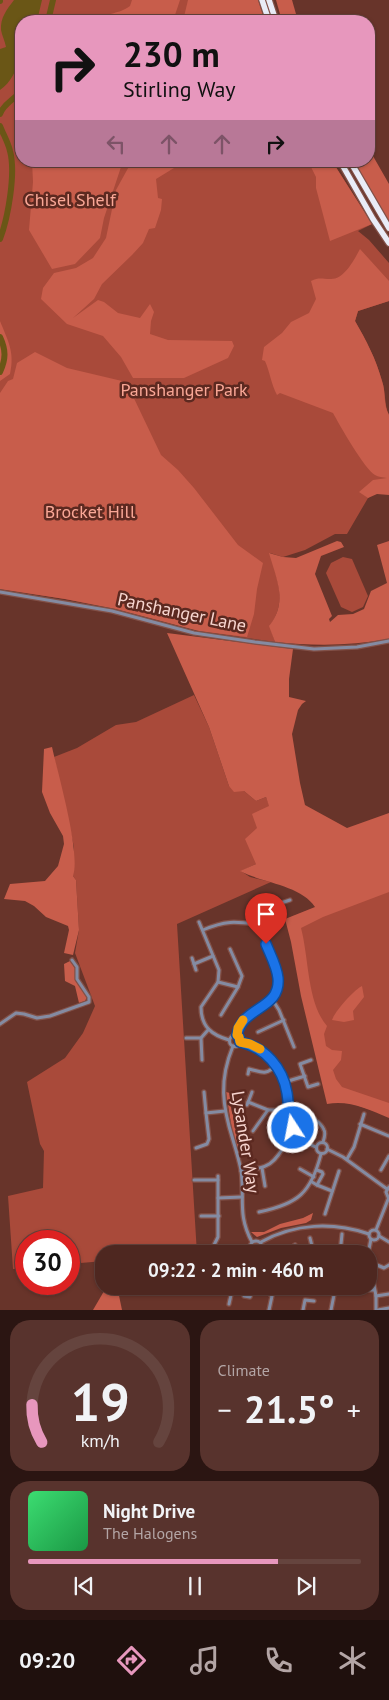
<!DOCTYPE html>
<meta charset="utf-8">
<style>
body{margin:0;font-family:"PT Sans",sans-serif;background:#58332d;color:#f1f3f6;height:100vh;display:flex;flex-direction:column;font-size:19px;white-space:nowrap}
*{box-sizing:border-box;margin:0}
p{font-size:16px;color:#b3a5a5}
.icon{flex:none;width:28px;height:28px;fill:none;stroke:currentColor;stroke-width:2;stroke-linecap:round;stroke-linejoin:round}
.map{position:relative;height:1310px;overflow:hidden}
.sheet{display:flex;flex-direction:column;gap:10px;padding:10px;background:#2b1512;flex:1}
.sheet>*{flex:none}
.banner{position:absolute;left:15px;top:15px;width:360px;height:152px;border-radius:20px;box-shadow:0 1px 4px #0004,0 0 0 1px #65443e;background:#e797bd;color:#111;overflow:hidden}
.speed{position:absolute;left:15px;top:1230px;display:flex;gap:10px;font-size:25px;font-weight:700;text-align:center}
.speed>*{display:grid;place-content:center;width:65px;height:65px;border-radius:50%;background:#4e2720;box-shadow:0 1px 4px #0004,0 0 0 1px #65443e;line-height:1}
.speed .limit{border:8px solid #d22;background:#fff;color:#111}
.pin{position:absolute;display:grid;place-items:center;width:42px;height:42px;color:#fff;margin:-51px -21px;border-radius:50% 50% 50% 0;rotate:-45deg;box-shadow:0 0 5px #0007}
.pin .icon{rotate:45deg}
.me{position:absolute;width:55px;margin:-28px;rotate:349deg;stroke-linejoin:round;filter:drop-shadow(0 0 4px #0008)}
.turn{display:flex;align-items:center;gap:18px;height:105px;padding:0 25px;font-size:22px}
.turn .icon{width:65px;height:65px;stroke-width:2.5}
.turn b{display:block;font-size:35px;line-height:42px}
.lanes{display:flex;align-items:center;height:48px;padding:0 25px;background:#0003;justify-content:center;gap:25px;direction:ltr}
.lanes .off{opacity:.35}
.big{font-size:38px;font-weight:700;line-height:1.1}
.sheet .widget{flex:1;display:flex;flex-direction:column;justify-content:center;gap:8px;min-width:0;padding:0 18px;border-radius:20px;background:#58332d}
.sheet .dial{align-items:center;gap:0}
.dial svg{height:130px;overflow:visible;fill:none;stroke:#65443e;stroke-width:7;stroke-linecap:round;text-anchor:middle}
.dial text{fill:#f1f3f6;stroke:none}
.song{display:flex;align-items:center;gap:15px}
.cover{width:60px;height:60px;border-radius:8px;background:linear-gradient(135deg,hsl(140 70% 55%),hsl(140 70% 35%))}
.played{height:5px;border-radius:2px;background:linear-gradient(90deg,#e797bd 75%,#65443e 75%)}
.keys{display:flex;justify-content:space-around;direction:ltr}
.heat{display:flex;justify-content:space-between;align-items:center;font-size:28px;direction:ltr}
.sheet .tiles{flex:1;display:grid;gap:10px;grid-template-columns:1fr 1fr}
.widget:last-child{grid-column:span 2}
.trip{position:absolute;left:95px;top:1245px;width:282px;height:50px;border-radius:20px;background:#4e2720;box-shadow:0 1px 4px #0004,0 0 0 1px #65443e;font-weight:700;line-height:50px;text-align:center}
.menu{display:flex;height:80px;justify-content:space-around;align-items:center;background:#1f100d;color:#b3a5a5}
.menu .icon{width:35px;height:35px}
.menu .on{color:#e797bd}
.menu b{font-size:22px;color:#f1f3f6}
.map>svg:first-child{display:block}
</style>
<div class="map">
<svg width="389" height="1310" viewBox="0 0 389 1310">
<rect width="100%" height="100%" fill="#68342a"/>
<g fill="#a94a3a">
<path d="M0,0H258L265,21H21V161H332L372,224L358,231L369,240L389,263V301L358,311L355,321C366,340 376,359 382,381C386,392 384,405 389,415V478L368,498L347,534H335L305,550L283,557L270,553C274,567 282,590 279,604C278,612 274,620 270,626L275,642L199,631L116,609L65,599L0,589Z"/>
<path d="M343,557L352,559L368,596L363,607L352,612L341,607L326,573L331,563Z"/>
<path d="M194,695L209,727L229,786L244,791L256,801L266,797L270,807L257,828L256,864L241,871L250,877L271,882L177,924L197,1254H104V1261L69,1264V1241H26V1268L13,1269L8,1196L43,1188L44,1151L40,1144L27,1082L65,1058L83,1033L95,1006L75,953L79,930L76,880L73,876L74,847L54,757L77,748L116,725L136,722Z"/>
<path d="M389,885V1116L329,1096L288,920Z"/>
</g>
<g fill="#c85d4b">
<path d="M132,0H180L173,21H98C109,11 118,15 130,6Z"/>
<path d="M188,0H258L265,21H183Z"/>
<path d="M276,0H292L298,21H282Z"/>
<path d="M369,149L389,184V222L354,161H369Z"/>
<path d="M32,161H123L104,218L100,238L75,264L52,269L29,230L33,182Z"/>
<path d="M132,161H178L174,168L156,179L158,198L162,199L161,210L155,228L149,229L143,243L132,255L102,284L94,299L73,318L98,300L104,302L118,313L140,318L150,304L154,312L151,321L150,334L168,340L232,341L234,346L228,358L184,378H133L121,357L103,336L67,324L41,299L43,288L54,273L76,268L93,258L106,238L116,190Z"/>
<path d="M306,161H332L372,224L330,241L316,188V177L309,163Z"/>
<path d="M360,249L389,281V301L358,311L355,321C366,340 376,359 382,381C386,392 383,405 389,415V495L377,494L368,498L359,492L373,480L387,478C383,477 378,477 375,475C365,470 339,424 333,413L280,393L277,395C271,384 270,372 265,361L262,360L264,347L282,333L291,322L309,313L316,299L311,281C319,277 322,279 330,279C344,280 354,260 360,249Z"/>
<path d="M0,321C8,341 15,352 10,374L0,381Z"/>
<path d="M35,352L67,368L122,381L130,390L161,455L178,470L194,488L238,545L263,563L257,589L254,614L247,637L199,631L116,609L65,599L0,589V393L8,381L13,379L17,363Z"/>
<path d="M337,541L341,542L344,547L321,556L315,574L332,616L329,619L330,622L338,615L353,614L364,609L371,591L387,583L377,545L389,541V639C350,646 314,646 275,642L269,626C274,620 278,612 279,604C282,590 273,567 269,553L283,557L296,558Z"/>
<path d="M167,633L293,649L289,679V697L306,701L302,704L298,710L292,734L300,783L305,805L347,828L389,813V892L323,917L301,928C309,958 307,1003 327,1026L324,1034L326,1046L332,1050L342,1051L341,1060L333,1070L336,1079L342,1087L389,1103V1118C368,1109 349,1100 327,1104L301,996L291,942L285,919L315,907C301,885 262,883 240,871L256,864L245,839L257,828L252,814L269,806L266,797L256,801L244,791L234,792L229,786L209,727Z"/>
<path d="M52,747C58,774 81,853 73,876L76,880L79,930L73,955L64,953L69,930L68,926L46,917L34,906L25,901L4,899L10,884L45,881L58,866L64,844L63,836L50,813L42,792L44,749Z"/>
<path d="M70,961L75,968V980L87,997L85,1001L79,1003L75,986L65,981L64,964Z"/>
<path d="M362,986L364,997L353,1011L354,1020L344,1022L332,1020C335,1011 355,989 362,986Z"/>
<path d="M226,1092L230,1093L231,1108L243,1154L240,1157L232,1130Z"/>
<path d="M313,1213L311,1220L306,1223L281,1228L257,1237L251,1232H264L280,1224L303,1218Z"/>
<path d="M107,1286H117L122,1310H93Z"/>
</g>
<path fill="#6a5616" d="M14,0H42L37,21H21C21,45 22,75 0,90V49L6,47C5,41 2,36 1,30C0,18 7,9 14,0Z"/>
<g fill="none" stroke-linecap="round" stroke-linejoin="round">
<g stroke="#6a5616" stroke-width="6">
<path d="M0,1V0"/>
<path d="M48,21L53,0"/>
<path d="M0,114C4,103 14,100 21,91"/>
<path d="M0,126C3,134 8,142 10,151C16,173 8,218 0,239"/>
<path d="M0,337C6,350 6,359 0,372"/>
</g>
<defs>
<g id="street">
<path d="M0,592L112,611L194,633L255,642L314,649L357,647L389,641"/>
<path d="M199,922L219,970L218,982L201,1007C201,1027 212,1035 229,1040"/>
<path d="M203,930C228,919 238,922 264,925"/>
<path d="M192,958L196,970"/>
<path d="M194,964L213,956"/>
<path d="M218,982L238,987"/>
<path d="M272,999L279,1010L294,1047"/>
<path d="M221,1015L238,987L242,976L230,949"/>
<path d="M0,1024L16,1013L24,1014L37,1018L50,1016L89,1002V997L77,979V967L72,960"/>
<path d="M258,1032L284,1020"/>
<path d="M237,1035C241,1008 275,1009 278,988C282,959 253,938 269,907L290,900"/>
<circle cx="235" cy="1041" r="5.5"/>
<path d="M186,1038H201"/>
<path d="M240,1042C264,1046 281,1066 286,1089C292,1115 284,1136 316,1147"/>
<path d="M233,1046C219,1080 222,1105 233,1140C236,1150 239,1160 241,1170C245,1199 237,1214 252,1242"/>
<path d="M202,1060L201,1038L208,1030"/>
<path d="M311,1060L300,1064L308,1087L318,1084"/>
<path d="M248,1074L249,1069C262,1072 266,1076 276,1065"/>
<path d="M285,1082L305,1076"/>
<path d="M204,1092L206,1113"/>
<path d="M248,1102L268,1110H288"/>
<path d="M247,1105L252,1092"/>
<path d="M300,1114C308,1114 321,1122 324,1130C326,1133 324,1139 323,1142"/>
<path d="M360,1124L389,1136"/>
<path d="M253,1131L268,1110"/>
<circle cx="322" cy="1148" r="5.5"/>
<path d="M196,1148L207,1144L209,1139L206,1113L225,1111"/>
<path d="M327,1149L343,1157L387,1189"/>
<path d="M347,1159L354,1147L364,1114"/>
<path d="M262,1168L265,1186"/>
<path d="M300,1169L314,1177"/>
<path d="M381,1170L389,1156"/>
<path d="M241,1171C271,1167 272,1166 288,1140"/>
<path d="M194,1180H218"/>
<path d="M312,1182L317,1185L323,1174L322,1172L317,1170"/>
<path d="M317,1185L332,1191"/>
<path d="M388,1197L386,1192L389,1187"/>
<path d="M218,1198L242,1197"/>
<path d="M259,1212C298,1204 311,1193 321,1154"/>
<path d="M325,1214L339,1171"/>
<path d="M201,1216H219"/>
<path d="M376,1230L389,1197"/>
<circle cx="374" cy="1235" r="5"/>
<path d="M379,1236L389,1242"/>
<path d="M310,1238L314,1254"/>
<circle cx="256" cy="1247" r="6"/>
<path d="M261,1242C295,1223 333,1222 369,1234"/>
<path d="M206,1254L213,1247L218,1237V1176"/>
<path d="M283,1254L295,1245"/>
<path d="M320,1254H331"/>
<path d="M340,1254L342,1234"/>
<path d="M368,1254L371,1239"/>
<path d="M369,1258L376,1296V1310"/>
<path d="M370,1267L377,1265L384,1268L389,1265"/>
<path d="M254,1287L266,1291L272,1296L269,1310"/>
<path d="M353,1290H374"/>
<path d="M244,1296L250,1297L254,1286"/>
<path d="M376,1296L389,1294"/>
<path d="M229,1304L233,1286"/>
<path d="M303,1310L305,1300L314,1301"/>
<path d="M331,1310L335,1290"/>
<path d="M378,1310L389,1308"/>
</g>
<g id="highway">
<path d="M262,0L269,21"/>
<path d="M269,0L276,21"/>
<path d="M340,161L373,219L389,243"/>
<path d="M350,161L389,228"/>
</g>
</defs>
<use href="#street" stroke="#825148" stroke-width="5.5"/>
<use href="#highway" stroke="#825148" stroke-width="8"/>
<use href="#street" stroke="#848ba2" stroke-width="3"/>
<use href="#highway" stroke="#e9ecf7" stroke-width="5.5"/>
</g>
<g fill="none" stroke-linecap="round" stroke-linejoin="round">
<defs>
<path id="route" d="M266,944C270,954 277,967 278,978C281,1010 242,1006 237,1035L239,1037L240,1042C265,1047 283,1068 287,1093C289,1105 288,1116 293,1128"/>
</defs>
<use href="#route" stroke="#114b97" stroke-width="12"/>
<use href="#route" stroke="#1a73e8" stroke-width="9"/>
<path stroke="#f59e0b" stroke-width="9" d="M243,1020L238,1028L237,1035L239,1037L240,1042L250,1044L260,1049"/>
</g>
<g text-anchor="middle" dominant-baseline="central" stroke-width="5" stroke-linejoin="round" paint-order="stroke">
<g font-size="18" fill="#faa796" stroke="#5c2920">
<text x="70" y="199">Chisel Shelf</text>
<text x="184" y="389">Panshanger Park</text>
<text x="90" y="511">Brocket Hill</text>
</g>
<g font-size="18" fill="#f7d5cf" stroke="#5c2920">
<text transform="translate(182 612) rotate(12)">Panshanger Lane</text>
<text transform="translate(246 1142) rotate(81)">Lysander Way</text>
</g>
</g>
</svg>
<div class="speed"><div class="limit">30</div></div>
<div class="pin" style="left:266px;top:944px;background:#d93025"><svg class="icon" aria-label="arrive" viewBox="0 0 24 24"><path d="M6 21V4h12l-3 4 3 4H6"/></svg></div>
<svg class="me" style="left:293px;top:1128px" viewBox="-20 -20 40 40"><circle r="17" fill="#1a73e8" stroke="#fff" stroke-width="3"/><path d="M0-11L8 9 0 5-8 9z" fill="#fff"/></svg>
<div class="trip">09:22 · 2 min · 460 m</div>
<div class="banner">
<div class="turn"><svg class="icon" aria-label="right" viewBox="0 0 24 24"><path d="M7 20v-9h11M14 6l5 5-5 5"/></svg><div><b>230 m</b>Stirling Way</div></div>
<div class="lanes"><svg class="icon off" aria-label="left" viewBox="0 0 24 24"><path d="M17 20v-9H6M10 6l-5 5 5 5"/></svg><svg class="icon off" aria-label="ahead" viewBox="0 0 24 24"><path d="M12 20V5M6 11l6-6 6 6"/></svg><svg class="icon off" aria-label="ahead" viewBox="0 0 24 24"><path d="M12 20V5M6 11l6-6 6 6"/></svg><svg class="icon" aria-label="right" viewBox="0 0 24 24"><path d="M7 20v-9h11M14 6l5 5-5 5"/></svg></div>
</div>
</div>
<section class="sheet">
<div class="tiles">
<div class="widget dial"><svg viewBox="0 0 100 80">
<path d="M14 69A42 42 0 1 1 86 69"/>
<path d="M14 69A42 42 0 0 1 8 46" stroke="#e797bd"/>
<text x="50" y="56" font-size="32" font-weight="700">19</text>
<text x="50" y="72" font-size="11">km/h</text>
</svg></div>
<div class="widget"><p>Climate</p>
<div class="heat"><a>−</a><b class="big">21.5°</b><a>+</a></div>
</div>
<div class="widget">
<div class="song"><i class="cover"></i><div><b>Night Drive</b><p>The Halogens</p></div></div>
<div class="played"></div>
<div class="keys"><svg class="icon" aria-label="previous" viewBox="0 0 24 24"><path d="M18 5L8 12l10 7zM5 5v14"/></svg><svg class="icon" aria-label="pause" viewBox="0 0 24 24"><path d="M8 5v14M16 5v14"/></svg><svg class="icon" aria-label="next" viewBox="0 0 24 24"><path d="M6 5l10 7-10 7zM19 5v14"/></svg></div>
</div>
</div>
</section>
<nav class="menu">
<b>09:20</b>
<svg class="icon on" aria-label="directions" viewBox="0 0 24 24"><path d="M12 3l9 9-9 9-9-9zM9 14v-3h6M13 9l2 2-2 2"/></svg>
<svg class="icon" aria-label="music" viewBox="0 0 24 24"><path d="M9 18V5l10-2v13"/><circle cx="6" cy="18" r="3"/><circle cx="16" cy="16" r="3"/></svg>
<svg class="icon" aria-label="phone" viewBox="0 0 24 24"><path d="M5 4h4l2 5-3 2q2 4 5 5l2-3 5 2v4C11 20 4 13 5 4z"/></svg>
<svg class="icon" aria-label="climate" viewBox="0 0 24 24"><path d="M12 3v18M4 7l16 10M4 17L20 7"/></svg>
</nav>
